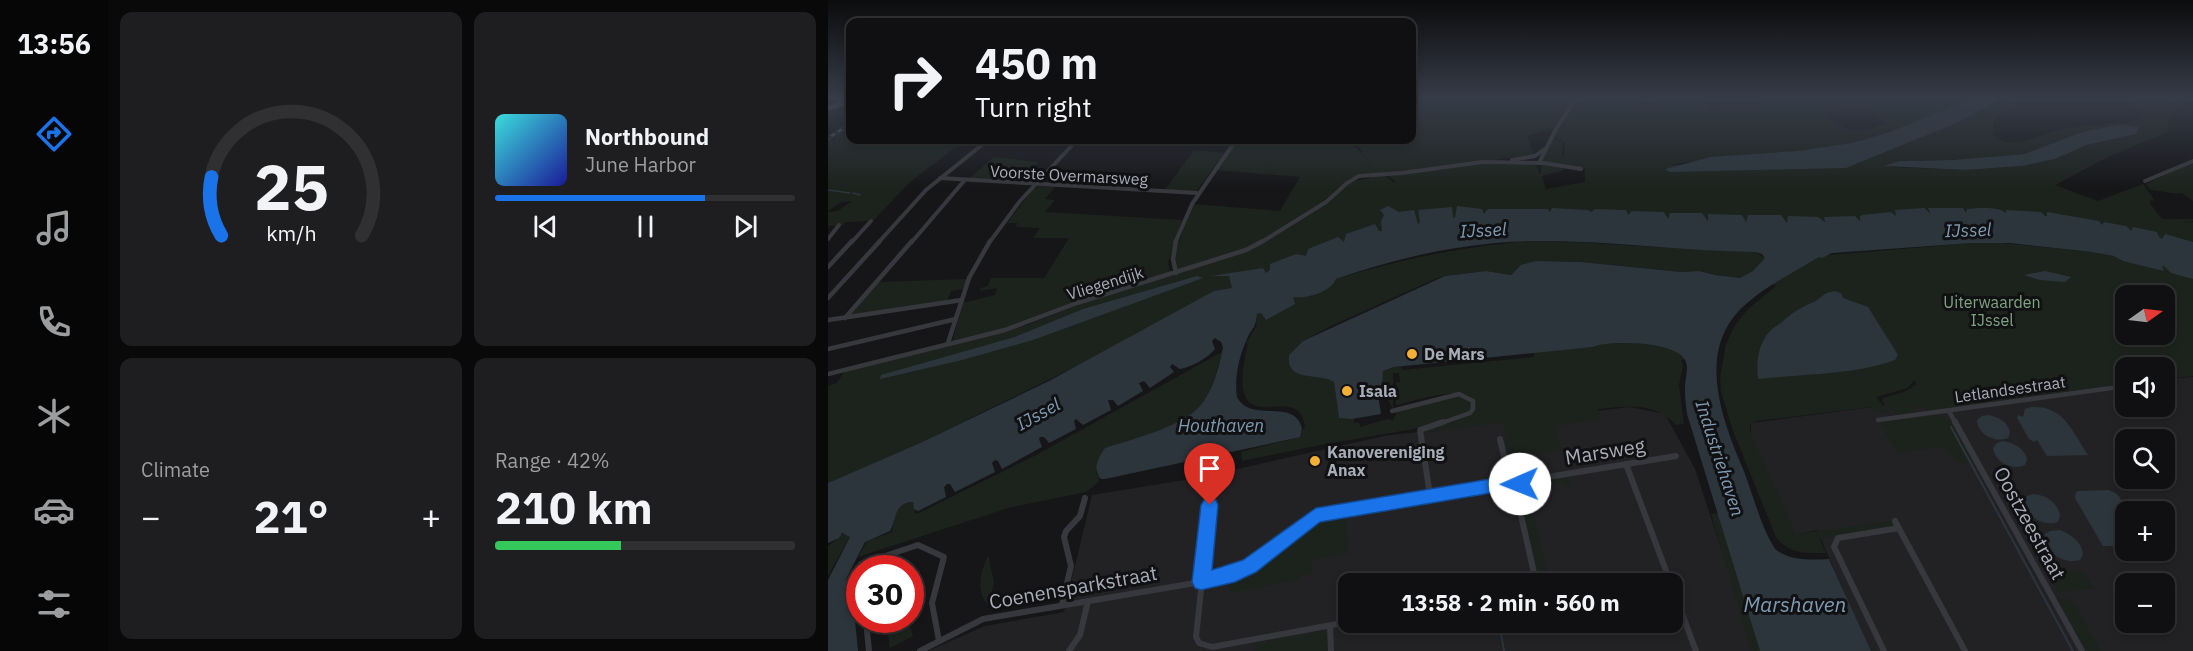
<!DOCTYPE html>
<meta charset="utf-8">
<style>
body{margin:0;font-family:"IBM Plex Sans",sans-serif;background:#1e1e20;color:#f1f3f6;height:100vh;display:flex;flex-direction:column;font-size:22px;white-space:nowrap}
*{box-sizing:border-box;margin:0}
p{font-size:20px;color:#9c9d9f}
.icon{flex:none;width:33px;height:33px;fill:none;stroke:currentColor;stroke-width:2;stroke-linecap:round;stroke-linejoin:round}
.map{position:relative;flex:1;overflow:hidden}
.details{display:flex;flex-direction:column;gap:12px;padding:12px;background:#09090a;width:720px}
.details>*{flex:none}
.hud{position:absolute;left:18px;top:18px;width:570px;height:126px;border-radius:12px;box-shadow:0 3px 9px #0003,0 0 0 2px #303032;background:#101012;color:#f1f3f6;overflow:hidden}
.needle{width:39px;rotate:76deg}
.tools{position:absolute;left:1287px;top:285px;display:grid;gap:12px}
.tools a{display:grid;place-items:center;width:60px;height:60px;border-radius:12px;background:#101012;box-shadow:0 3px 9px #0003,0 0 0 2px #303032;font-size:30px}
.speed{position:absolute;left:18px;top:555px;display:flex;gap:12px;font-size:30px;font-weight:700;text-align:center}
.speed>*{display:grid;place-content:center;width:78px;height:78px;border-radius:50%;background:#101012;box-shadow:0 3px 9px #0003,0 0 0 2px #303032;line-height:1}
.speed .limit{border:9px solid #d22;background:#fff;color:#111}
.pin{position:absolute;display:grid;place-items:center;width:51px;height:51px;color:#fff;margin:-62px -26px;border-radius:50% 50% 50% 0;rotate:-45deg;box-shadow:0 0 6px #0007}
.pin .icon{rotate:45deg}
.me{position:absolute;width:66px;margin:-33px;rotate:269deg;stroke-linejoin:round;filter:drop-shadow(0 0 4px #0008)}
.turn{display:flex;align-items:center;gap:21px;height:126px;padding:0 30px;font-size:27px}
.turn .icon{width:78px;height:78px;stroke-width:2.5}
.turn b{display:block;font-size:42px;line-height:51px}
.big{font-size:45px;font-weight:700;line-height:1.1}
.details .widget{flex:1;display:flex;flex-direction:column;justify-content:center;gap:9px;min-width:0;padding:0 21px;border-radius:12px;background:#1e1e20}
.details .dial{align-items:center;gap:0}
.dial svg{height:156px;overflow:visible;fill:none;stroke:#303032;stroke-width:7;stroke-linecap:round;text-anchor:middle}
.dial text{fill:#f1f3f6;stroke:none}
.song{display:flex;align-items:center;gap:18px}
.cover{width:72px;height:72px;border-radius:9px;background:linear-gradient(135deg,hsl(180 70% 55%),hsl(240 70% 35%))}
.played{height:6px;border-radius:3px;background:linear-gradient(90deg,#1a73e8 70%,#303032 70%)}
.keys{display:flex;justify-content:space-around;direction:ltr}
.heat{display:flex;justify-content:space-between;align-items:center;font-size:33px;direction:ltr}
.charge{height:9px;border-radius:4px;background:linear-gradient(90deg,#34c759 42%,#303032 0)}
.details .tiles{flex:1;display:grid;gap:12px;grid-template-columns:repeat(2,1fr)}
.trip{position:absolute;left:510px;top:573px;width:345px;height:60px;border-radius:12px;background:#101012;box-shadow:0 3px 9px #0003,0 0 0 2px #303032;font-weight:700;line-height:60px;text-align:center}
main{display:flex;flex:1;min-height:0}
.tab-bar{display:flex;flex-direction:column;width:108px;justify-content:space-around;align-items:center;background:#060607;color:#9c9d9f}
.tab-bar .icon{width:42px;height:42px}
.tab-bar .selected{color:#1a73e8}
.tab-bar b{font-size:27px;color:#f1f3f6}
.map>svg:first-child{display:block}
</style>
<main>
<nav class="tab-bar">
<b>13:56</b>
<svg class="icon selected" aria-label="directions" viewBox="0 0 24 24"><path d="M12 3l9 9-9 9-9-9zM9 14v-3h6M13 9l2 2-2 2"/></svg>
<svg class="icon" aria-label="music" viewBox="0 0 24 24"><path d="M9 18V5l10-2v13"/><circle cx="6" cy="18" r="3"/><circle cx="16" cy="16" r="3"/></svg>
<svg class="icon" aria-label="phone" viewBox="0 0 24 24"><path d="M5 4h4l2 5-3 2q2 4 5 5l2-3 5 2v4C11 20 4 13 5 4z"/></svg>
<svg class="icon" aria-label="climate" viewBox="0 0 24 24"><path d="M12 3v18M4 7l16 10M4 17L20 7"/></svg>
<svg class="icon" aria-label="car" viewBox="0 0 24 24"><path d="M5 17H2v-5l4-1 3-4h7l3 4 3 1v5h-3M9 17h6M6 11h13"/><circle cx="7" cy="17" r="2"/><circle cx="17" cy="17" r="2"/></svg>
<svg class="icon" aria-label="filters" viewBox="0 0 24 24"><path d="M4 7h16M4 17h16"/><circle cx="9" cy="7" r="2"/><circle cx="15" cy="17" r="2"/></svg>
</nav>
<section class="details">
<div class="tiles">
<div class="widget dial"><svg viewBox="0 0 100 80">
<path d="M14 69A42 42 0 1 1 86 69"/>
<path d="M14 69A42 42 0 0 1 9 39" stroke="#1a73e8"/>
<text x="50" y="56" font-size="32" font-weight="700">25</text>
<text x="50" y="72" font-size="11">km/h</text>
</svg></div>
<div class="widget">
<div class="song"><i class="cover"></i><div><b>Northbound</b><p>June Harbor</p></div></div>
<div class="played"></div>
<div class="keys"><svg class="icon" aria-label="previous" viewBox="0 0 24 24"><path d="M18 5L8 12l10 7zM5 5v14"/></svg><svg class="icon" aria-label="pause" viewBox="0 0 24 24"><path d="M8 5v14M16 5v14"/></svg><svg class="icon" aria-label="next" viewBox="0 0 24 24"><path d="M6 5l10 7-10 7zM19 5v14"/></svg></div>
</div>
<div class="widget"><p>Climate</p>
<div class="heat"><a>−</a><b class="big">21°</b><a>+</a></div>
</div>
<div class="widget"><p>Range · 42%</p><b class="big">210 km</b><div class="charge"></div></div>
</div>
</section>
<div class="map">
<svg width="1365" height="651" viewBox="0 0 1365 651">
<rect width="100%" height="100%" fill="#161618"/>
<g fill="#222225" fill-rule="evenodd">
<path d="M1365,377V651H1042L989,530L967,535L923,437V423L1201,386L1210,396L1297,384L1298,406H1336L1337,379ZM1298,440H1336V478H1298ZM1298,512H1336V550H1298ZM1298,584H1336V622H1298Z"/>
<path d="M802,407L837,414L867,469L927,651H100L157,626L236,612L264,495L369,478L556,436ZM520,584H844V622H520Z"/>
</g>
<g fill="#1c231d" fill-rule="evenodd">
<path d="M584,98H745L726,128L699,136L706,155L560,173L532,174L521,179L494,202L427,245L352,271L346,267L349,247L364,204L452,211L472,177L388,170L410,140H518L535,154L546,169L526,140H584Z"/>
<path d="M749,98H808L809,110H828L827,104L811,98H875L881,113L933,105L929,98H1137L1131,104C1093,121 1053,139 1011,146C955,155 899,154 843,165L1022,166L1032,160L1133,121L1174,98H1186L1181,110L1166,120L1164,134C1182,154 1219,131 1240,128C1260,125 1280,124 1301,122L1311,119L1322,112L1334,117L1288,98H1348L1337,116L1344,110L1350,98H1354L1346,114L1340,119V132L1278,158L1227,185L1270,201L1315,184L1327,201L1322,200V204L1334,219H1365V221L1354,223L1365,222V247L1303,231L1218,217L957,222L656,214L288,350L275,353L92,443L0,483V386L9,383L16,372L199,325L260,301L417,251L473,219L521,182L542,178V175L557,176L565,182L567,181L560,176L638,164L708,165L711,173H713V160L725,137L735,143L734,156H736L737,143L725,136ZM1037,107L1058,124C1027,133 1023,134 996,115L1018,108ZM1334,118L1311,127L1308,134L1259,145L1227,159L1195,166L1137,170L1061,167L1093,160H1124L1196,154L1257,131L1278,127H1310ZM732,166L757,169V182L718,189L714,176L737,170Z"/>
<path d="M22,125V140H137L82,182L45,221L17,222L15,225L0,226V212L10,211L24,201L13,202L0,211V139Z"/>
<path d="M366,150L396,153L368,192L337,190Z"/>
<path d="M166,157L210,162L201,173L196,172L185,183L138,181Z"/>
<path d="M1365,162V201L1354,193C1344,195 1333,190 1322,190L1318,184Z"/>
<path d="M211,186L227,187L217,199L227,200L217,212L354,220L340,263L342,272L180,328L125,340L135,303L167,295L169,288L152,291L153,288L160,286L163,278H216L241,238H205L212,228L187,227L190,223H179L205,189Z"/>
<path d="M702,241C777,242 852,250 927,252L938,258L1002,255L1144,243H1173L1264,252L1335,264L1365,273V376L1337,379L1336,368H1298L1297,384L1141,405L1136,398L1125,400L1130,407L1099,412L1095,406L1086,407L1090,413L1068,415L1054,402L1055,398L1076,392L1089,384L1086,380L1080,388L1048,397L1062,414L1044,410L1042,407L929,421L922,426V432L968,534L1063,521L1064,526L992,539L998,553C979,553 961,555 948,537L905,431L893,392L892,379L898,344L907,325L920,309L948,286L925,271L916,277L908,278L871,271L853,272L753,262L707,261L693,266L683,275L658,271L617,276L607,279L503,326L475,341L461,355C457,383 493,372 506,382L511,417L526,419V423L531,422L532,427L560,419L565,421L569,411L630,395L643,400L644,407L638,414L586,429L492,445L414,461L413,452L468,438L477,427C471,373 394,455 420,344L418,343L428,327L429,314L433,312L437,319L465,297L483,296L503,286L508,279C574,259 633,247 702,241ZM1298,296H1336V334H1298Z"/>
<path d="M139,279L135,289L123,291L119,301L23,315L51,282Z"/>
<path d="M776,344C800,343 839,339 857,359L853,360L855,366L851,385L856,424L848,425C826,401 799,406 770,409L772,419L727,426L734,450L680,457L675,422L596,433V431C611,424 640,422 647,406C644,380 586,402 568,405V383L572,382L571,373H565V409L553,387L555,371L566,367H573L574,370L706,357V352L765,347Z"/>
<path d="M394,352C389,370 384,393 371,407C352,428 304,439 277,448L268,473L271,476V482L258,492L180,508L30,557L39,541L64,532C65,521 67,503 85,502L87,514L91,513L208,455Z"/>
<path d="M1109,415C1128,415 1136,444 1144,458L1143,463H1132L1114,447L1069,453L1051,422Z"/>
<path d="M738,476L743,486L738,487L736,483L712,488V492L707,493L708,497L702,499L722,583H716L701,525L714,581V583H707L709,574L693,503L695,485L709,480Z"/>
<path d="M1166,477H1170L1215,557L1237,569L1257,573L1266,589L1230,592Z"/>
<path d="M891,513L932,651H923L883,514Z"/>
<path d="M518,516L520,553L483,560L484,574L472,576V579L402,593L401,580L422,574L487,522Z"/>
<path d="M12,534L22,536L0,576V546L11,538Z"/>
<path d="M160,555L166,582L160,605C147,590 153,572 160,555Z"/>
<path d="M1243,597L1273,651H1258L1229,598Z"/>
<path d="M58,620H80L85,636L62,648Z"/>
<path d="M494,630L499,634L500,651H427V644L422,645L432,641L433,644L438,643L440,639L461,636L464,639C474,637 482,632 494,630Z"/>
</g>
<g fill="#2c353c">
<path d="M1137,98H1174L1133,121L1018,168L841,172L837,169L882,157L969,151L1024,143L1062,132L1131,104Z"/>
<path d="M1334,118L1311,127L1308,134L1259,145L1227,159L1195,166L1137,170L1056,166L1071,161L1124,160L1196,154L1257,131L1290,125L1310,127Z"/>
<path d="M560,206L571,212L586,210L590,224L592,222L590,210L624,207L625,217L627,218L629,206L654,209L656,214L660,209H720L722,212L724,208L760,210L763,212L767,209L798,210L800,215L804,211L836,212L840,219L842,213H874L880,221V214L914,215L918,222L920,215H953L959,223L960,216L990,217L997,222L996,217L1027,216L1032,221V216L1035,215L1063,212L1068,216L1067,210L1096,208L1103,214L1100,208H1135L1138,213L1139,209C1150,208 1170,206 1178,213V210L1213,212L1217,216H1219V212L1271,221L1274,225L1276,222L1298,226L1303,231L1305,227L1329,232L1331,237L1334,239L1337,234L1365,242V279L1343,273L1336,266H1334L1336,271L1295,261L1286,256L1264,252L1182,243H1144L1004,253L994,258L991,257C966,272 940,285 918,304C867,348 893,417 915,469C925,494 932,525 947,549C962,561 983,560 1001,559L1043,651H932L859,414C858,406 857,398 857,391C856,381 861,371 858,362C851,341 783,340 765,347L566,367L555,371L554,386L549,389L553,414L524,419L511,418L506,382C492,372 457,383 461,355L475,341L617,276L658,271L683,275L693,265L707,261L753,262L853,272L871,271L888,275L912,278L925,271L937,258L934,254L927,252C853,251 779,240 704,241C638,242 571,257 508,279C503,292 479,299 465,297L467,304L438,320L433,313L429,314C427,331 425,325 419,339C411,356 406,379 409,397C423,424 466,397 474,428L472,437L468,438L277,479H273C264,468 270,459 277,448C304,439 351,428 371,407C385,392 391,367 395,347L393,342L387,338L384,341L387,349C380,358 363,367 352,369L344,364L342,367L346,372L322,388L316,381L311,383L315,391L290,406L285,400H280L283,410L255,425L248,419L246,421L248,429L221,443L216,437H212L211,439L214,447L174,469L170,461L167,460L164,463L167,472L127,492L122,484H119L116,487L118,497L90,511L86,509L85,502C66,503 69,518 62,531L37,542L18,579L19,581L23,579L30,651H0V580L22,537L14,533L11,538L0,543V483L92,443L221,381L386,291L404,288L401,276H383L435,268L438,273L442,270V264L468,254L478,256L480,249L510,237L516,242L518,234L547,224L551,231H554L553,221L556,215L552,210Z"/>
<path d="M1217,271L1243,277L1237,282L1212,280L1196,275Z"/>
<path d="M369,276L375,278L205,340L134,360L52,379L53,375L187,337L255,309Z"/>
<path d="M1006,291L1013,293L1015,298L1040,307L1070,355L1067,360C1027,375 972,374 930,379C928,362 930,343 943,330C946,327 951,325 954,322C964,313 973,307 986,302C994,298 994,293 1006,291Z"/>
<path d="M1203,407C1236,405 1244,431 1260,455L1219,456L1209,440L1206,442L1201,439L1189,418L1190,415L1195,417L1197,409Z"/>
<path d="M1160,415C1170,417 1179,421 1182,432L1180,438C1167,443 1150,435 1149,420L1154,416Z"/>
<path d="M1175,441C1186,443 1196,448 1199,459L1197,465C1183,471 1167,462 1165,448L1169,443Z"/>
<path d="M1281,490L1289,494L1302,511L1298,512L1297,546H1275L1247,498L1248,492L1251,491Z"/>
<path d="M1205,494C1218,495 1229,502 1232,515L1230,522C1215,527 1197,516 1196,501L1199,496Z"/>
<path d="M1232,530C1244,535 1254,542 1255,555L1252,560C1236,565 1214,552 1217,534L1222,531Z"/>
</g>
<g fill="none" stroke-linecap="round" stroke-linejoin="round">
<g stroke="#2c353c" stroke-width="1.5">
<path d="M0,106L22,99"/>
<path d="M0,190L22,193"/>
<path d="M25,193L32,195"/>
</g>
<g stroke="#2c353c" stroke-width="2">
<path d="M1123,427L1245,651"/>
<path d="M671,622L676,651"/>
</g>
<g stroke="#37383d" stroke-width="4">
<path d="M684,160L707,156L718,148"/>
<path d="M711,163L728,129L748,98"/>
<path d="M112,178L369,193"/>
<path d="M1317,181L1365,161"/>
<path d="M0,239L11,225"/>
<path d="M23,243L43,221"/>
<path d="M50,243L98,190L160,140"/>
<path d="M83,243L136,181"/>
<path d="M161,243L192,201L249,140"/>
<path d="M347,243L364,204L408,140"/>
<path d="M432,243L498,202L519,183L531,176L574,173L654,162L716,163L753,169"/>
</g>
<g stroke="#37383d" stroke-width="4.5">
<path d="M348,241L345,259L348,273"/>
<path d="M0,267L24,241"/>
<path d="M0,298L52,241"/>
<path d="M17,318L84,241"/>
<path d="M0,320L134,300"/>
<path d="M120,343L141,278L162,241"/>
<path d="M0,349L128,319"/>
<path d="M0,374L177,330L249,303L418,250L435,241"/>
<path d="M564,411L631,394L645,401V409L642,413L611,424"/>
<path d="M1121,411L1128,424"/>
<path d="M1050,420L1298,386"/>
</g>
<g stroke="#37383d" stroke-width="6">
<path d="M1127,422L1254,651"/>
<path d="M672,439L682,482"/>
<path d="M798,464L843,584"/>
<path d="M692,481L690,502L706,573L704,584"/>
<path d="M602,495L592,430L615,422"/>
<path d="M382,505L368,637L371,643L384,647L520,622"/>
<path d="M1067,521L1137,651"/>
<path d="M34,568L33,564L90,545L116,557L104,603L111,641"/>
<path d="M844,587L868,651"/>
<path d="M234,605L243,566L236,537L238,531L252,516L257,498"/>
<path d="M38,620L41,651"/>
<path d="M502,626L503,651"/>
<path d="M92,651L155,619L373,582L414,570L481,519L494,514L848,456"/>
<path d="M241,651L252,635L260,601"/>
<path d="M1056,651L1006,547L1010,538L1071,528"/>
</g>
<path stroke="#53555c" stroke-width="4.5" d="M0,108L22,102"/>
<defs>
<path id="rail" d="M0,138L22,124"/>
</defs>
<use href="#rail" stroke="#4a4c52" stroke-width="3"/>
<use href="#rail" stroke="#111113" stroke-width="1.5" stroke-dasharray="4" stroke-linecap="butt"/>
</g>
<linearGradient id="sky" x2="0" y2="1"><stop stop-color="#0c0c0d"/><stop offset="0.52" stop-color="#363c48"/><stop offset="1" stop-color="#363c48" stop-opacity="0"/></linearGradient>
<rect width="1365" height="189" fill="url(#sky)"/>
<path fill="#1a73e8" stroke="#114b97" stroke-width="1.5" d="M692,474L697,476L700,484L698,490L692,492L686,489L492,522L428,572L407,582L373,590L367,588L364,582L373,505L376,500L382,498L388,500L390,505L384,570L415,560L488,508Z"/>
<g fill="#f2b134" stroke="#111113" stroke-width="2">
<circle cx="584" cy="354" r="6"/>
<circle cx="519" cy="391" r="6"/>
<circle cx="487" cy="461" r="6"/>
</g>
<g text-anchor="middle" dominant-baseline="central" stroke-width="6" stroke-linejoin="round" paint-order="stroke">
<g font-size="16" fill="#a8adb8" stroke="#111113">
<text transform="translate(241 175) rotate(3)">Voorste Overmarsweg</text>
<text transform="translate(277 283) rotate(-17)">Vliegendijk</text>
<text transform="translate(1182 389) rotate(-8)">Letlandsestraat</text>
</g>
<g font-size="16" fill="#7fa381" stroke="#111113">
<text x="1164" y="302">Uiterwaarden<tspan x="1164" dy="18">IJssel</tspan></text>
</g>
<g font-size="16" font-weight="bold" fill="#a8adb8" stroke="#111113" text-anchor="start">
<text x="596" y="354">De Mars</text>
<text x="531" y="391">Isala</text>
<text x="499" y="452">Kanovereniging<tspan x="499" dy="18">Anax</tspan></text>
</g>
<g font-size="18" font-style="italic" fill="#7f9bb3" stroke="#111113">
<text transform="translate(655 230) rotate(-3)">IJssel</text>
<text transform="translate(1140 230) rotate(-2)">IJssel</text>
<text transform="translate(210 414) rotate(-29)">IJssel</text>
<text x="393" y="425">Houthaven</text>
<text transform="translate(892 458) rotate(72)">Industriehaven</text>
</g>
<g font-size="20" fill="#a8adb8" stroke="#111113">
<text transform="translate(777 451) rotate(-9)">Marsweg</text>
<text transform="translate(1202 523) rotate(61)">Oostzeestraat</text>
<text transform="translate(245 587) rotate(-10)">Coenensparkstraat</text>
</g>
<g font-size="21" font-style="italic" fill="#7f9bb3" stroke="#111113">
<text x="967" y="604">Marshaven</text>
</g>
</g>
</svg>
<div class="tools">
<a><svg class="needle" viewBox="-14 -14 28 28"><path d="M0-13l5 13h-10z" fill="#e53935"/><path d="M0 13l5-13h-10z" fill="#9c9d9f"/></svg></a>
<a><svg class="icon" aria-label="sound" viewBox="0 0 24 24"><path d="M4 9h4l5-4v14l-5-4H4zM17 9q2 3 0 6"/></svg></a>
<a><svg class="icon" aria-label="search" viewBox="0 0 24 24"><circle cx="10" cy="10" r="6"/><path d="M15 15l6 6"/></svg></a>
<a>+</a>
<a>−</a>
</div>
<div class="speed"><div class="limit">30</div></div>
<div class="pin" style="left:382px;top:505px;background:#d93025"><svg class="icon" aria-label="arrive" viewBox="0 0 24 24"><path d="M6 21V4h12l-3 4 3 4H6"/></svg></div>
<svg class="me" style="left:692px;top:484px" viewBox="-20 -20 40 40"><circle r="19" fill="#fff"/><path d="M0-13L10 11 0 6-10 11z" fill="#1a73e8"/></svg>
<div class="trip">13:58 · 2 min · 560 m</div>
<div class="hud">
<div class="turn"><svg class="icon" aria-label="right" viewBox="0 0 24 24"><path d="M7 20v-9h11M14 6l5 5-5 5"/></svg><div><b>450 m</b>Turn right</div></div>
</div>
</div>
</main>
